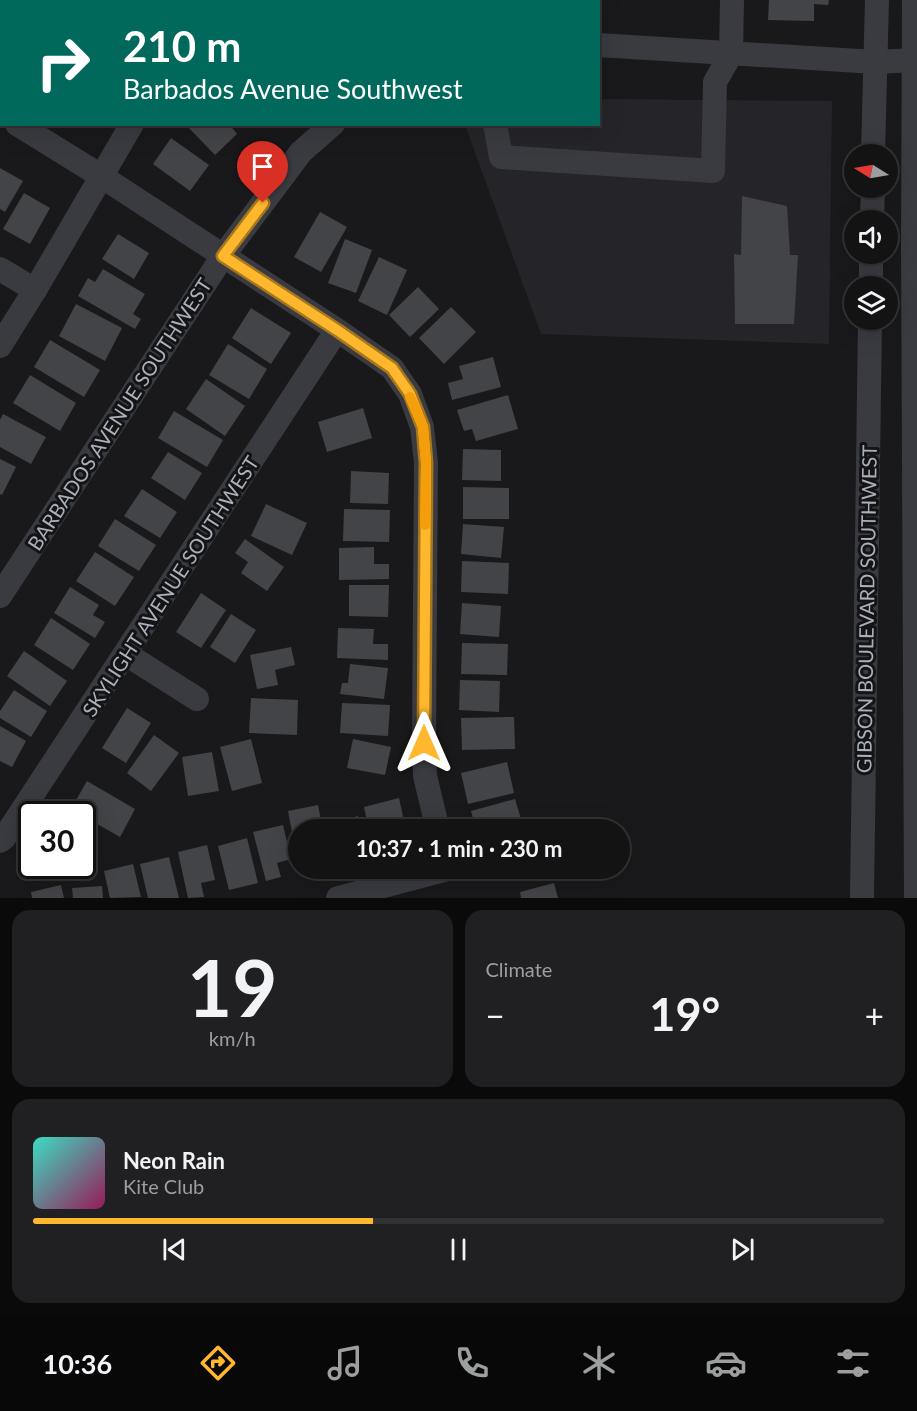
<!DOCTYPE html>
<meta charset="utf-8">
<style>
body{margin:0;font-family:Lato,sans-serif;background:#202022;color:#f1f3f6;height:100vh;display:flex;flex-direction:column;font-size:22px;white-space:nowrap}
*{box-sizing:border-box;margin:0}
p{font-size:20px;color:#9d9ea0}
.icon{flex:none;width:33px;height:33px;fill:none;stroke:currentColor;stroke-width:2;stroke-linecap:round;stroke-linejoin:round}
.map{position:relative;height:898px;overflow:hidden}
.drawer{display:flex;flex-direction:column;gap:12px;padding:12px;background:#0a0a0b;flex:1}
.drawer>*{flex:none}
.banner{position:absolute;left:0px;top:0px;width:600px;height:126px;box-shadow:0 6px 24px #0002,0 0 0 2px #323234;background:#00695c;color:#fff;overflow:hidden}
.needle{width:39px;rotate:281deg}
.fabs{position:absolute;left:844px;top:144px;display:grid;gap:12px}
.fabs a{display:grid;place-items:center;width:54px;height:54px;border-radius:50%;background:#131314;box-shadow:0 6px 24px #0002,0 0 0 2px #323234;font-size:30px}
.speed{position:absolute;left:18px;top:801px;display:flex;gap:12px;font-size:30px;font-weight:700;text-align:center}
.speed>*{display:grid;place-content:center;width:78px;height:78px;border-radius:50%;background:#131314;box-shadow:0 6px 24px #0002,0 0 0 2px #323234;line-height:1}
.speed .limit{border:3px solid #111;border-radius:9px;background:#fff;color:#111}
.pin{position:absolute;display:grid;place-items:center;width:51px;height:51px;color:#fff;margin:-62px -26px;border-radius:50% 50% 50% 0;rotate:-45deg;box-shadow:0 0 6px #0007}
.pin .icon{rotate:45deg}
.me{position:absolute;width:66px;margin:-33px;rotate:0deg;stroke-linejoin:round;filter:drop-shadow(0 0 4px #0008)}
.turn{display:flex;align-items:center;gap:21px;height:126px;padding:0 24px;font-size:27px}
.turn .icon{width:78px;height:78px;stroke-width:2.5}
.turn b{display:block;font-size:42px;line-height:51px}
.big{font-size:45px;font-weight:700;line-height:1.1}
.drawer .tile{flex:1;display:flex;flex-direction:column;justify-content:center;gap:9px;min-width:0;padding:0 21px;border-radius:18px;background:#202022}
.drawer .dial{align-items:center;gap:0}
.dial b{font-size:78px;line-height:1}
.song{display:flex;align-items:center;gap:18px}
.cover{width:72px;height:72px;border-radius:9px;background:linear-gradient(135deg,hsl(170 70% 55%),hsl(330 70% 35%))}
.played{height:6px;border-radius:3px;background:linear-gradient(90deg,#ffb72d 40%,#323234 40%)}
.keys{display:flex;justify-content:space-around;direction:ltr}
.heat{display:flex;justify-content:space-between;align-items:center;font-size:33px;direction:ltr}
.drawer .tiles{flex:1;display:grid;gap:12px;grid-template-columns:1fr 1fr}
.tile:last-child{grid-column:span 2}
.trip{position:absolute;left:288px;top:819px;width:342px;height:60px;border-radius:30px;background:#131314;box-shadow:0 6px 24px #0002,0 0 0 2px #323234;font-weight:700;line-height:60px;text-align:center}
.tab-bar{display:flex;height:96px;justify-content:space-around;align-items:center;background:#080808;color:#9d9ea0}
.tab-bar .icon{width:42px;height:42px}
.tab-bar .on{color:#ffb72d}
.tab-bar b{font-size:27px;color:#f1f3f6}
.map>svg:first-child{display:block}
</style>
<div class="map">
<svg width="917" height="898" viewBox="0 0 917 898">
<rect width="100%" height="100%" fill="#19191b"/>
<path fill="#252529" d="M599,99L832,101L829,344L541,334L465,125L598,124Z"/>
<g fill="#434448">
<path d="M769,0H829L828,5L814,4V21L768,20Z"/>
<path d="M185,124H229L237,134L215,155Z"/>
<path d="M171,138L209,165L190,191L153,164Z"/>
<path d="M0,168L23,181L5,212L0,209Z"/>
<path d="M24,193L50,208L30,244L3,229Z"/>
<path d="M742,196L787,206L790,255H798L794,324H735L734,254L741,255Z"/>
<path d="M320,212L347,227L321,272L294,257Z"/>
<path d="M118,234L149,253L134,279L102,259Z"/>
<path d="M345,239L372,250L356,293L328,283Z"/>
<path d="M379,257L407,270L387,315L358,301Z"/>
<path d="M103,269L145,294L133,314L141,319L135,329L78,296L88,278L95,282Z"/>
<path d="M418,287L439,309L410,337L389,315Z"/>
<path d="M76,304L122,328L105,361L59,336Z"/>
<path d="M451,307L476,332L444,364L419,338Z"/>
<path d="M251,308L291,333L271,364L232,338Z"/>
<path d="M50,340L100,370L84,397L34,367Z"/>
<path d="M228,344L267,369L249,399L209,375Z"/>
<path d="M493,357L501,387L452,400L448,383L463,379L459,366Z"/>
<path d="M30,375L76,403L60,431L13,403Z"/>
<path d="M206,379L245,406L225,436L186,409Z"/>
<path d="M508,395L518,429L476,441L472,429L464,431L457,410Z"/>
<path d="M363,408L372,438L327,452L318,422Z"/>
<path d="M174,411L223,440L207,467L158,438Z"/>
<path d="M3,414L46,437L31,464L0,447V420Z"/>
<path d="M463,449L501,450V481L462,480Z"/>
<path d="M168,452L202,473L185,500L151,478Z"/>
<path d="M0,459L16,467L2,495L0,494Z"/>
<path d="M351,471L389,473L388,504L350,503Z"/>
<path d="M463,487L509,488V519H463Z"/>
<path d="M142,489L177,512L160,538L124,516Z"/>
<path d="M266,504L307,523L292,555L251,536Z"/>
<path d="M344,509L390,510L389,542L343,541Z"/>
<path d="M115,519L156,545L139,571L98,546Z"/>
<path d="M463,524L504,527L501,558L461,554Z"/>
<path d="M245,539L284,567L267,591L241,573L248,562L235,553Z"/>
<path d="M374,547V564H389V579L339,580V548Z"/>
<path d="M95,552L134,577L115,606L76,581Z"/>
<path d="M462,561L509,563L508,594L461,592Z"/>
<path d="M349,585H389L388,617L349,616Z"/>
<path d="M70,587L99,605L93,615L105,622L95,638L54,613Z"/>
<path d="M201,593L226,610L201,648L176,632Z"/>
<path d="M462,603L501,606L499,637L460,634Z"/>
<path d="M231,614L256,630L235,663L210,647Z"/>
<path d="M51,618L90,644L73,670L34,645Z"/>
<path d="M338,628L374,629L373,644H388V660L337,658Z"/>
<path d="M462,643L508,644L507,675L461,674Z"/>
<path d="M291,647L295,665L275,670L278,685L257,689L250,655Z"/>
<path d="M24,651L67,681L50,706L7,676Z"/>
<path d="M350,664L388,668L384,699L340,694L342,683H348Z"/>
<path d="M460,680L500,681L499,712L459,710Z"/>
<path d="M14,690L47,711L31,737L0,718V711Z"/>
<path d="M251,698L298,700L297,735L249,733Z"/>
<path d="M342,703L390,705L388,736L340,733Z"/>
<path d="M127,708L151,723L126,763L102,748Z"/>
<path d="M514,717L515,749L462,750L461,718Z"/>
<path d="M0,726L26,741L12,767L0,761Z"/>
<path d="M154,735L179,753L151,791L127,773Z"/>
<path d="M251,739L262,783L232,791L220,747Z"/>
<path d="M353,739L391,747L385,775L347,768Z"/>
<path d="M212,752L219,791L188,796L182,757Z"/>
<path d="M507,762L514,793L468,804L461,773Z"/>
<path d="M87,781L135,809L120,837L71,809Z"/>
<path d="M399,798L406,830H369L364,807Z"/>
<path d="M515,799L524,829L476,830L471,811Z"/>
<path d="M318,805L323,830H298L297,859L288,811Z"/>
<path d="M358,816L362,830H330L329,823Z"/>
<path d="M283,825L291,859L277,863L281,877L266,881L253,832Z"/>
<path d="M247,838L258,883L229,890L218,846Z"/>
<path d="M207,845L215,880L201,883L204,897L188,898L178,852Z"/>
<path d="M169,857L179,898H148L140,864Z"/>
<path d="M133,864L141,897L110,898L104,871Z"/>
<path d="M554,883L558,898H521L520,892Z"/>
<path d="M61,885L64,898H32L31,892Z"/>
<path d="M102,886L103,898H73L72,888Z"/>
</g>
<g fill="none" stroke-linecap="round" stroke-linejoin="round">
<g stroke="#393b41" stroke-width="24">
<path d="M64,0L67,2"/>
<path d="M914,0L913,246L916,898"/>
<path d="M256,2L258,0"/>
<path d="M598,45L875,62L917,60"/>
<path d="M0,114L2,115"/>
<path d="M17,124L101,176L337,330L392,368L410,394L422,427L426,463L424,743L425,776L438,830"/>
<path d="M495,124L501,157L713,171L715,82L731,54L732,0"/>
<path d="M873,154L877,0"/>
<path d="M872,220L873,188"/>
<path d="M0,269L35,290"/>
<path d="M871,286V254"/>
<path d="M0,346L35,290L132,124"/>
<path d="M0,596L223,256L301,152L333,124"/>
<path d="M126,654L197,699"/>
<path d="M0,841L4,838L337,330"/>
<path d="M338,898L452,868"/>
<path d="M862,898L870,320"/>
</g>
</g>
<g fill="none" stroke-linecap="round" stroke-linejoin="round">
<defs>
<path id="route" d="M263,203L223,256L337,330L392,368L410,394L423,427L426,463L424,743"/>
</defs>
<use href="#route" stroke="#a6771d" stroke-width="15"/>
<use href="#route" stroke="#ffb72d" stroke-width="10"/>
<path stroke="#f59e0b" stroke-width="10" d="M410,397L423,427L426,463L425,525"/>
</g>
<g text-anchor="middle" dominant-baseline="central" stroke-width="6" stroke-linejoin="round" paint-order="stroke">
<g font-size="20" fill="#aab0bc" stroke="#141416">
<text transform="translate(119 414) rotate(-57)">BARBADOS AVENUE SOUTHWEST</text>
<text transform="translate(170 586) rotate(-57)">SKYLIGHT AVENUE SOUTHWEST</text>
<text transform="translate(866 609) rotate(-89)">GIBSON BOULEVARD SOUTHWEST</text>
</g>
</g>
</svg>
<div class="fabs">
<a><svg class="needle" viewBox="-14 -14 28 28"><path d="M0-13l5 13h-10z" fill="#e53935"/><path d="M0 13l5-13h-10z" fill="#9d9ea0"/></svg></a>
<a><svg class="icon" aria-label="sound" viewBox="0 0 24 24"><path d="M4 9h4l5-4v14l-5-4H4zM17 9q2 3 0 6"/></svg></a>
<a><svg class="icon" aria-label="layers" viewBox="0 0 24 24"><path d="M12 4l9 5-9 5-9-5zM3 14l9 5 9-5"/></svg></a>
</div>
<div class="speed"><div class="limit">30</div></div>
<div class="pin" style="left:263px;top:203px;background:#d93025"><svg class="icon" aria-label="arrive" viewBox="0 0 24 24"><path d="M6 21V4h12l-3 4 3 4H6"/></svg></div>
<svg class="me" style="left:424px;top:743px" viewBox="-20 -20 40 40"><path d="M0-17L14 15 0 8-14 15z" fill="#ffb72d" stroke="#fff" stroke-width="4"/></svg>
<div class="trip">10:37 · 1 min · 230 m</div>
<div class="banner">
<div class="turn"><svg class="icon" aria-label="right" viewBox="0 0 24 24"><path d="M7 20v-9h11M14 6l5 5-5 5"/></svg><div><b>210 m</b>Barbados Avenue Southwest</div></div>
</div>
</div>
<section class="drawer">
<div class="tiles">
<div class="tile dial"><b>19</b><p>km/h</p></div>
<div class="tile"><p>Climate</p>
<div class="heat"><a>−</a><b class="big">19°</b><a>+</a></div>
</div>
<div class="tile">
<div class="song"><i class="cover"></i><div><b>Neon Rain</b><p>Kite Club</p></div></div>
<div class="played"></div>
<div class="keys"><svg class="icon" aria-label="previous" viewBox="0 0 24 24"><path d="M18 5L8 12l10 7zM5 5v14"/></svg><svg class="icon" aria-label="pause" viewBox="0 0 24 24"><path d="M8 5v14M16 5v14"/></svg><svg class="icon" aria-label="next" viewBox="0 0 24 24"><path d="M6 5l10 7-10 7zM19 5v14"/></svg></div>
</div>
</div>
</section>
<nav class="tab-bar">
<b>10:36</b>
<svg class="icon on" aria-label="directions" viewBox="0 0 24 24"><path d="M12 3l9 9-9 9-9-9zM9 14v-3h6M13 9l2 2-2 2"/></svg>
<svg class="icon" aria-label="music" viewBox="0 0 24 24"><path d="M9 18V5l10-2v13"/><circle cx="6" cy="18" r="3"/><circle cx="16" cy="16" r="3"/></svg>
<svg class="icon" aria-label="phone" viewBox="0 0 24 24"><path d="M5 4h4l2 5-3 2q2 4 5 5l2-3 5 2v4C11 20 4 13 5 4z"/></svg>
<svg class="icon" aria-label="climate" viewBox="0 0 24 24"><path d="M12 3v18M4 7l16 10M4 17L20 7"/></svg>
<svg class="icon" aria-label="car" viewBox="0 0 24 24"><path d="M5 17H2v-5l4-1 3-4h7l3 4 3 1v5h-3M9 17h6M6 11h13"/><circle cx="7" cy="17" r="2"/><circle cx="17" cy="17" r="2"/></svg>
<svg class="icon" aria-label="filters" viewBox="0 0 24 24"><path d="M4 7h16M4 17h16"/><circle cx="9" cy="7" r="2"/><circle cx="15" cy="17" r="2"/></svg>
</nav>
